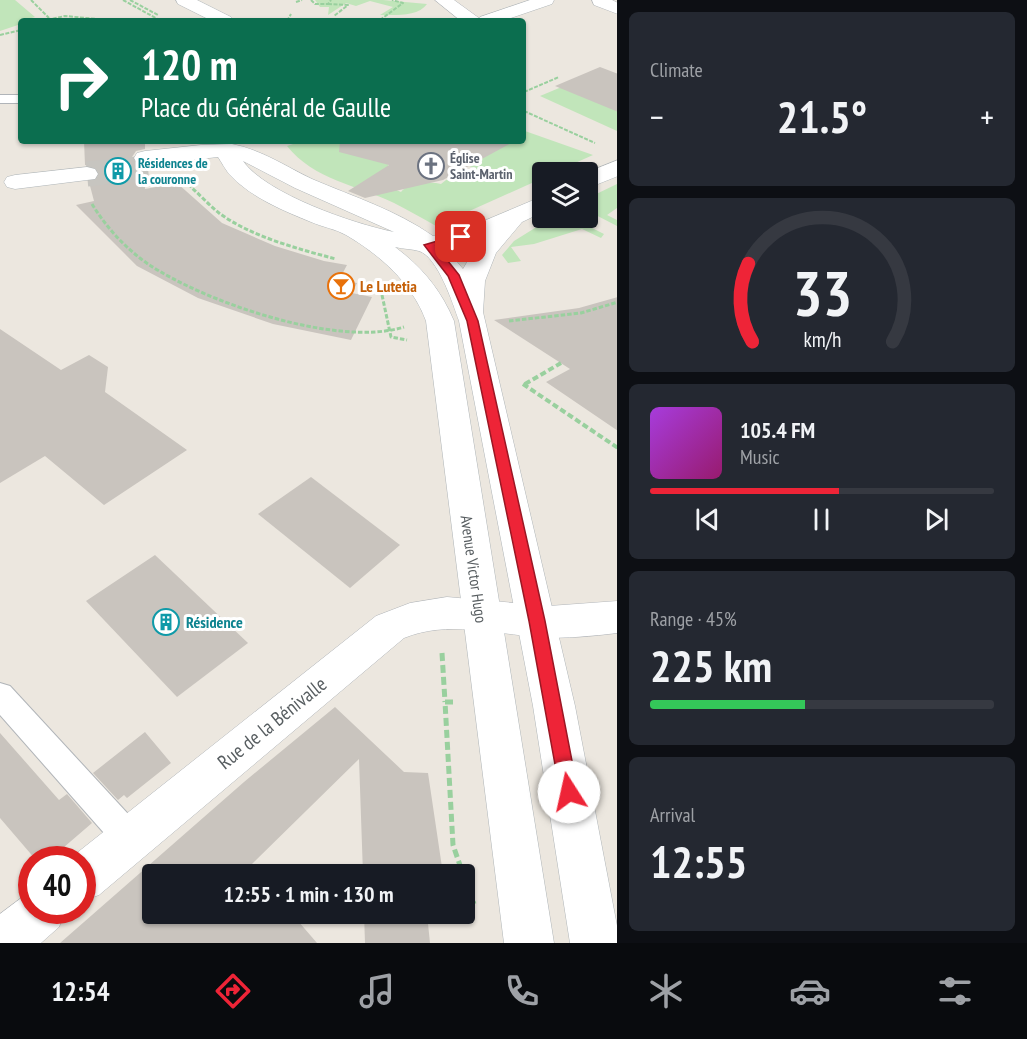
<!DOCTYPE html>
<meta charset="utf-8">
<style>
body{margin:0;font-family:"PT Sans Narrow",sans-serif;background:#242831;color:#f1f3f6;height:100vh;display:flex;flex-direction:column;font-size:22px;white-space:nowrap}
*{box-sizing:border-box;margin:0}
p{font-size:20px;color:#9ea1a6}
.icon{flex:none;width:33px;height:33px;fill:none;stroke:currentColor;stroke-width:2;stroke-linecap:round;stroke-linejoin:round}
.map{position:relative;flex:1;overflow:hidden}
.sheet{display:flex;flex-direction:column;gap:12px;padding:12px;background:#0d0f14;width:410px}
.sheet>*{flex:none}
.top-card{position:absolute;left:18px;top:18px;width:508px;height:126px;border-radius:6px;box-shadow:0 2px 4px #0004;background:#0b6e4f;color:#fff;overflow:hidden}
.controls{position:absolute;left:532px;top:162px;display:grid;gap:12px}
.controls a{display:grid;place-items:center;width:66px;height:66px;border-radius:6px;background:#171b24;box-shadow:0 2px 4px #0004;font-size:30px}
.speed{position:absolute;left:18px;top:846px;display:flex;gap:12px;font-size:30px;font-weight:700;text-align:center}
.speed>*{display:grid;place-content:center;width:78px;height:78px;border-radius:50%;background:#171b24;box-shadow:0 2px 4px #0004;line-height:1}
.speed .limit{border:9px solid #d22;background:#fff;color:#111}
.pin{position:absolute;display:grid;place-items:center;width:51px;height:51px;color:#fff;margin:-26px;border-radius:12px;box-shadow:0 3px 9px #0006}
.me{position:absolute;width:66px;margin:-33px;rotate:350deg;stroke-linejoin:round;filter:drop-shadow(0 0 4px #0008)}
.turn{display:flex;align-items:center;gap:21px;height:126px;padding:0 24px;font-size:27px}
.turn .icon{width:78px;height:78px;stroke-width:2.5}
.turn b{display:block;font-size:42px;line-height:51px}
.big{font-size:45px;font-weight:700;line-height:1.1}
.sheet .card{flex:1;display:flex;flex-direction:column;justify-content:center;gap:9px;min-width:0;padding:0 21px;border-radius:9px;background:#242831}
.sheet .dial{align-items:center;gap:0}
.dial svg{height:156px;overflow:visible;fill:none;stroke:#363941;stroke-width:7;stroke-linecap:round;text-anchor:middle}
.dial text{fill:#f1f3f6;stroke:none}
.song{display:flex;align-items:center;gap:18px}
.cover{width:72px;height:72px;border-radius:9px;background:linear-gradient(135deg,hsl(280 70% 55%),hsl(320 70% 35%))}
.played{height:6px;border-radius:3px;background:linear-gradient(90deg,#ee2437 55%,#363941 55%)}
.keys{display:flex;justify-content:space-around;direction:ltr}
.heat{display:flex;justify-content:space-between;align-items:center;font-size:33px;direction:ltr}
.charge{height:9px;border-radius:4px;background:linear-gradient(90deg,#34c759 45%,#363941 0)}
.trip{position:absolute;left:142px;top:864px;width:333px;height:60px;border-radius:6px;background:#171b24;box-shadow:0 2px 4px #0004;font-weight:700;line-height:60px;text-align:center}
.dock{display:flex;height:96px;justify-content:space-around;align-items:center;background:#090b0e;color:#9ea1a6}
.dock .icon{width:42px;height:42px}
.dock .on{color:#ee2437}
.dock b{font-size:27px;color:#f1f3f6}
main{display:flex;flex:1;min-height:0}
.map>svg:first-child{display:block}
</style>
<main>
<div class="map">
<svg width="618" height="943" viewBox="0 0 618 943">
<rect width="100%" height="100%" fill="#ece7df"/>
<g fill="#c1e5ba">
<path d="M0,0H15L35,17L21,21V24L0,31Z"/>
<path d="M315,0H383L427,4C418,17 394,15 380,15L393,7L370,1L356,6L346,3L328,15L329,7H320Z"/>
<path d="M564,86L617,110V131L540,96Z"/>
<path d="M525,131L593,155L555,172H543V178L436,226C422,218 408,210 394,203C357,185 314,180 287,146L302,141H410L388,165L394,189L401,192C407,183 431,181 441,184L446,180L472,175L470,171L472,167L469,166L508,141H524Z"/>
<path d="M617,184V208L607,215L617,220V226L588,211V198Z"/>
<path d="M551,218H572L604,234L601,238L582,229L534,244L511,247L521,261L508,263L502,255L514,241Z"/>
</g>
<g fill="#c9c4be">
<path d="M600,67L618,74V112L555,86Z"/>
<path d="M84,141H145V149L136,151L132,157L135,164L145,167V189L177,183L222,223L275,246L324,261L347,265L339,280L357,283L352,293L372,297L351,340L273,324L198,298L137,266L76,205L94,201L89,182L95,181L100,175L96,167L85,165Z"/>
<path d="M340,141H515L443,180L365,198L348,191L389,165L339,152Z"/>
<path d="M618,297V431L546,382L570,369L494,320L579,308Z"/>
<path d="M0,329L61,370L89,355L108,367L105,392L187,450L104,505L45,456L0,483Z"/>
<path d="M311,477L400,545L350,588L258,514Z"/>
<path d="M155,555L248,643L177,697L86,601Z"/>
<path d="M335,707L404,772L428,773L443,874H363L359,759L252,864L260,874H153V914H292L317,943H60L244,782Z"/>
<path d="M145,732L171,763L127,798L124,795L118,800L93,773Z"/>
<path d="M0,733L59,800L67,794L92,823L49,860H36L0,818Z"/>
<path d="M364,914H427L430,943H365Z"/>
</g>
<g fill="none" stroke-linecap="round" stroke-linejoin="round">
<path stroke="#c7c5c0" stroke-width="25" stroke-dasharray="25 13" stroke-linecap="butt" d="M87,174L148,168"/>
<defs>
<g id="lane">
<rect x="0" y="95" width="21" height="8"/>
<path d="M0,683L10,686L141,828L146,839L141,850L130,855L119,850L0,715Z"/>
</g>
<g id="street">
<path d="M435,0H454L483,21H461Z"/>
<path d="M592,0H612L618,3V14L594,5Z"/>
<path d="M447,597L549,606L618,601V633C592,636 566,639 540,637C493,634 448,620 404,638L99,895L82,901V860H68L376,616L410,603Z"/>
<path d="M32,890V910H66L59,927L41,943H0V914Z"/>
</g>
<g id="secondary">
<path d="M176,0H197L231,17L234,21H212L178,4Z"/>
<path d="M530,0H554L552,4L502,21H477L480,17Z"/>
<path d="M232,144C262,150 285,166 312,179C354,197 396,210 433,236L467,228L543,196V212L522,222L496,253L485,281L483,312L575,706L618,931V943H570L533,706L459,321C453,304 438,257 419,251C412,249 403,249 395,247C422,267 441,290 454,321L554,943H504L426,321C412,283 380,255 346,235C336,229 322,227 311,222C284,211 252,198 231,176C226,171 222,163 218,157L145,165L137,163L134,158L137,153L145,151L201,145ZM243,161L295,188L394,232C354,224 266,194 243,161ZM480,240L463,269L447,250Z"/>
<path d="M618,160V176L588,188V172Z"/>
<path d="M87,167L95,169L98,174L95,179L15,189L7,187L4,182L7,177L15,175Z"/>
</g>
</defs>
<use href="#lane" stroke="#b0b4b8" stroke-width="2"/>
<use href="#street" stroke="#b0b4b8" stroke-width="1"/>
<use href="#secondary" stroke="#afb5b8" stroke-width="1"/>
<g stroke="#99d09e" stroke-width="2" stroke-dasharray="4 1.5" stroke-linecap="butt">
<path d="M31,0L49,18"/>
<path d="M123,0L161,21"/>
<path d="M130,0L158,15"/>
<path d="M311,0L315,4H328L331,0"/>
<path d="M296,2L302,0"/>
<path d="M328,4L348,5L334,16"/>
<path d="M380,20L403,3L392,0"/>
<path d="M42,21L65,16L119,21"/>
<path d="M287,21L291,14"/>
<path d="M0,35L21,30"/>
<path d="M524,92L559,77"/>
<path d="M524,111L595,143"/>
</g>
<g stroke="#99d09e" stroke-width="3" stroke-dasharray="4.5 2" stroke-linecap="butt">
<path d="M192,183L191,187C200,195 209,205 219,213C250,236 298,249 336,259"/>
<path d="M92,204C106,227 125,248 148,264C205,302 337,348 404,327"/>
<path d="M382,295L391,337L407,340"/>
<path d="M509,321L581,313L618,302"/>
</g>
<g stroke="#99d09e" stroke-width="4" stroke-dasharray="6 3" stroke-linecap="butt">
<path d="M523,384L618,448"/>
<path d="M525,384L561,363"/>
</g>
<g stroke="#99d09e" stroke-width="5" stroke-dasharray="8 4" stroke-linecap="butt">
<path d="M442,653L445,702"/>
<path d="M453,702H445L453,845L463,874"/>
<path d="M465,879L474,904"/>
</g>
<use href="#lane" fill="#fff" fill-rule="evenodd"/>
<use href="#street" fill="#fff" fill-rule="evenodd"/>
<use href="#secondary" fill="#fff" fill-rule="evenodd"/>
</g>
<path fill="#ee2437" stroke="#9b1724" stroke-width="1.5" d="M461,234L467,237L465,239L436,246L459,275L478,321L545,621L578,792L576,798L569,801L563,798L560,792L529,621L467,321L448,276L424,245Z"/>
<defs>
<symbol id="church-ring" viewBox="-11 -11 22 22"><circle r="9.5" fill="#fff" stroke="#6b7280" stroke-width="1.5"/><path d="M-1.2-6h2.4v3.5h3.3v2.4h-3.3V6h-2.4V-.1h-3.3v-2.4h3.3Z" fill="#6b7280"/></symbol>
<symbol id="building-ring" viewBox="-11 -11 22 22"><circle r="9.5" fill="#fff" stroke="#0f9aa8" stroke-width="1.5"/><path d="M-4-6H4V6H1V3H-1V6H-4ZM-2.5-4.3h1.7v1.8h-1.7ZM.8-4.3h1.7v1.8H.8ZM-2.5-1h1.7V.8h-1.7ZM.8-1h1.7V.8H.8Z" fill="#0f9aa8"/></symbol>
<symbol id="bar-ring" viewBox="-11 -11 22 22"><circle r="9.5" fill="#fff" stroke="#e8710a" stroke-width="1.5"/><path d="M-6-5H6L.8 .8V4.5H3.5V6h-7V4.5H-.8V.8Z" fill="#e8710a"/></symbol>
</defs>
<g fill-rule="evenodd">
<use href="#church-ring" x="416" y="151" width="30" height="30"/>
<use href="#building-ring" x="103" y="156" width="30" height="30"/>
<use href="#bar-ring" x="326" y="271" width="30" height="30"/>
<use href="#building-ring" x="151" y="607" width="30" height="30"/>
</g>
<g text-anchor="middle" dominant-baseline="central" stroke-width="6" stroke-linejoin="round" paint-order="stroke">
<g font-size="14" font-weight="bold" fill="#5b616d" stroke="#fff" text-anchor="start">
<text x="450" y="158">Église<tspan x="450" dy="16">Saint-Martin</tspan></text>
</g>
<g font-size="14" font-weight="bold" fill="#0d838f" stroke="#fff" text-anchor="start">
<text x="138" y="163">Résidences de<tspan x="138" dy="16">la couronne</tspan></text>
</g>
<g font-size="16" font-weight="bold" fill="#c56008" stroke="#fff" text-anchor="start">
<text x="360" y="286">Le Lutetia</text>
</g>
<g font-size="16" fill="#585e61" stroke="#fff">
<text transform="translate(474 569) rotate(82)">Avenue Victor Hugo</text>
</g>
<g font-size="16" font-weight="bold" fill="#0d838f" stroke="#fff" text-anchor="start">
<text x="186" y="622">Résidence</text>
</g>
<g font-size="20" fill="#585e61" stroke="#fff">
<text transform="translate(272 723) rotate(-39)">Rue de la Bénivalle</text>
</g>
</g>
</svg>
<div class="controls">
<a><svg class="icon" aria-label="layers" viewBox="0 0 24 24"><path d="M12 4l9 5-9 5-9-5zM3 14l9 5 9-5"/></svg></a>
</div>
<div class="speed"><div class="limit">40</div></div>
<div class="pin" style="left:461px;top:237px;background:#d93025"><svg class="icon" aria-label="arrive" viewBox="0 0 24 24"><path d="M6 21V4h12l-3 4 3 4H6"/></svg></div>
<svg class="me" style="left:569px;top:792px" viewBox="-20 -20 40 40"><circle r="19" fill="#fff"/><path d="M0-13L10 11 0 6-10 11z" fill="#ee2437"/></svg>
<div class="trip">12:55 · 1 min · 130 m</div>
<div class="top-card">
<div class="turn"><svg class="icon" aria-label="right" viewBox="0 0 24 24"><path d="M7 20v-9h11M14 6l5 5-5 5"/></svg><div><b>120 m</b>Place du Général de Gaulle</div></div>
</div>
</div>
<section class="sheet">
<div class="card"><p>Climate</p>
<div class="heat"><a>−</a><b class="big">21.5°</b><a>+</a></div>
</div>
<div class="card dial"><svg viewBox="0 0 100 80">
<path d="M14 69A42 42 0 1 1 86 69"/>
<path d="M14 69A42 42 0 0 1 12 29" stroke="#ee2437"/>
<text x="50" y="56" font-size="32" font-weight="700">33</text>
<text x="50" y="72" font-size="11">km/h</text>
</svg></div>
<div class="card">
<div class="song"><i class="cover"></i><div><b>105.4 FM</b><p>Music</p></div></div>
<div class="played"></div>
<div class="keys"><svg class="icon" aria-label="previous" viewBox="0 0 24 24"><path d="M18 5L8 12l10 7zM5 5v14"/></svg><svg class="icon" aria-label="pause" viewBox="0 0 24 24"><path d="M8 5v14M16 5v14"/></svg><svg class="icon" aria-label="next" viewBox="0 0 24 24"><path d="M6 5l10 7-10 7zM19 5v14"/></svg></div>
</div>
<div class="card"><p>Range · 45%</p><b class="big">225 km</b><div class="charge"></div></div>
<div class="card"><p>Arrival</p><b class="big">12:55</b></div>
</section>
</main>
<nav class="dock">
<b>12:54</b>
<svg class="icon on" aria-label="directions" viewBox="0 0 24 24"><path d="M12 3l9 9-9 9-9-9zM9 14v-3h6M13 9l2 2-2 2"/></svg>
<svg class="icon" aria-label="music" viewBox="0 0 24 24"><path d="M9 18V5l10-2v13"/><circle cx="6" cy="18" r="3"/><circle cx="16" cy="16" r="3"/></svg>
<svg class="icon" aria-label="phone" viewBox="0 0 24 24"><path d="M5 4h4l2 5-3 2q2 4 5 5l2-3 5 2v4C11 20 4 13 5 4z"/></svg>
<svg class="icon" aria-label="climate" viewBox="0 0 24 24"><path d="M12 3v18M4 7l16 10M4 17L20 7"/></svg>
<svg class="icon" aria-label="car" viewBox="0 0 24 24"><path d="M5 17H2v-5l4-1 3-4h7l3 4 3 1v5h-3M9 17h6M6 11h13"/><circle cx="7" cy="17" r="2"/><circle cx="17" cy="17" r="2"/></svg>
<svg class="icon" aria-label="filters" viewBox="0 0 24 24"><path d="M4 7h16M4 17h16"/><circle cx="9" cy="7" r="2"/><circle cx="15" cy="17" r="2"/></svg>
</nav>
